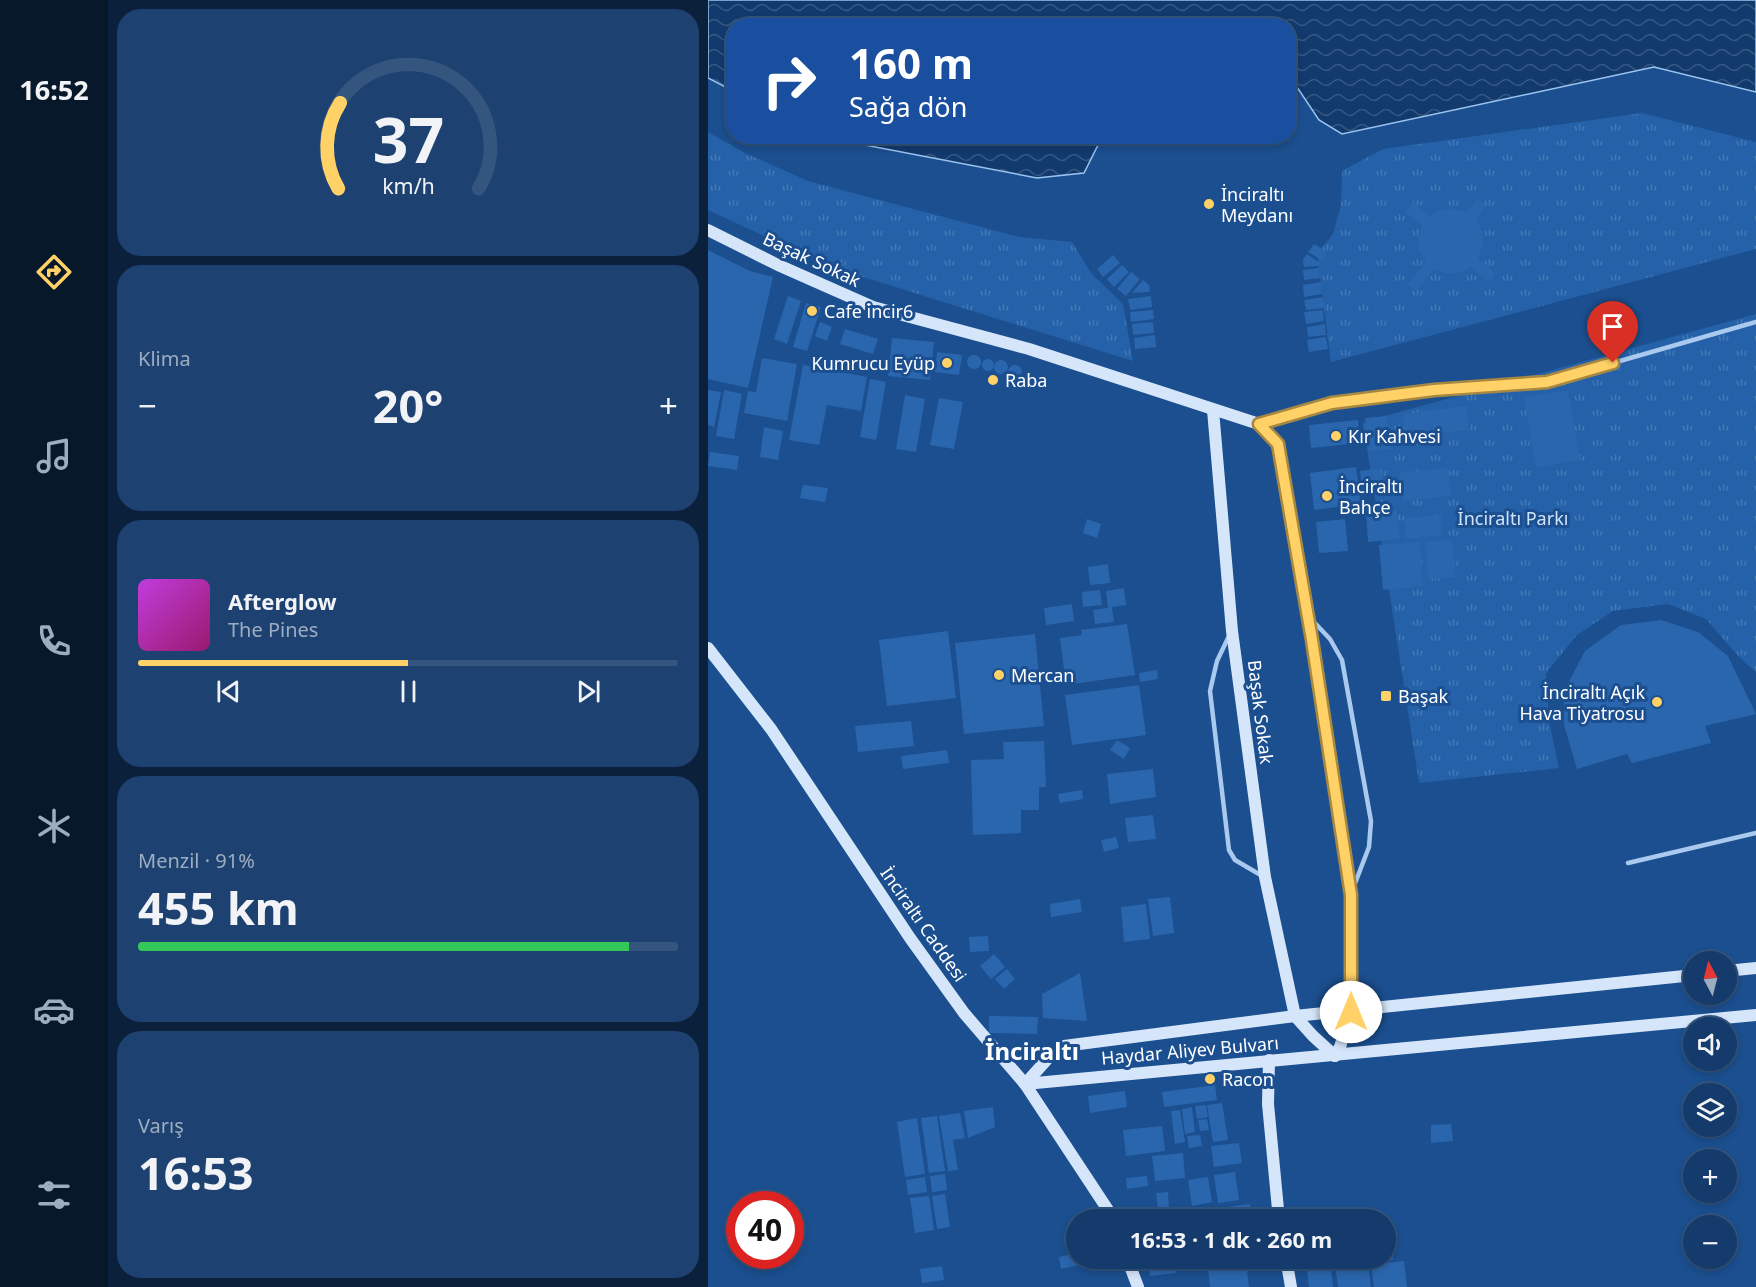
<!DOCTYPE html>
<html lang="tr">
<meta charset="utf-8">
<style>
body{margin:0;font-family:"Noto Sans",sans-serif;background:#1d4271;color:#f1f3f6;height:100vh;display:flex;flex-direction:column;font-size:22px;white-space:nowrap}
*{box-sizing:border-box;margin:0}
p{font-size:20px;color:#9dadc1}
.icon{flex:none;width:33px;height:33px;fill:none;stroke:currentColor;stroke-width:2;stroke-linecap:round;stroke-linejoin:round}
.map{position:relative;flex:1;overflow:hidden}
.details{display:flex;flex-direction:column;gap:9px;padding:9px;background:#0b203b;width:600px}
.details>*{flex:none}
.hud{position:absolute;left:18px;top:18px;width:570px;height:126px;border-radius:24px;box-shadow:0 3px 9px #0003,0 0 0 2px #33557e;background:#1a4fa0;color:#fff;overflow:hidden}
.needle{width:39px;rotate:353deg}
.buttons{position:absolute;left:975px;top:951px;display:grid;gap:12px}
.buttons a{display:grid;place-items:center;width:54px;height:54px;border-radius:50%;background:#143b6b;box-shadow:0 3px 9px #0003,0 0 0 2px #33557e;font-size:30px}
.speed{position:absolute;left:18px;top:1191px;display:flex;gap:12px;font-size:30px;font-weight:700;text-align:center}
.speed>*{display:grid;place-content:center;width:78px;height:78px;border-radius:50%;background:#143b6b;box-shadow:0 3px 9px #0003,0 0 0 2px #33557e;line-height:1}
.speed .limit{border:9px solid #d22;background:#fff;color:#111}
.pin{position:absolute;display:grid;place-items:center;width:51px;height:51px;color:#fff;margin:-62px -26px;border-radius:50% 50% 50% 0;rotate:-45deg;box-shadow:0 0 6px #0007}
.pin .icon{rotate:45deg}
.me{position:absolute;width:66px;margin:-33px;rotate:0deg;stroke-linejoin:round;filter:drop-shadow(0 0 4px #0008)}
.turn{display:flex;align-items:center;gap:21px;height:126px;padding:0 24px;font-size:27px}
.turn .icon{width:78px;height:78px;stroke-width:2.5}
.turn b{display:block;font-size:42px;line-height:51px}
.big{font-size:45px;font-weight:700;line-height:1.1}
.details .card{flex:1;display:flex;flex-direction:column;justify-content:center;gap:9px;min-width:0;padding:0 21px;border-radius:24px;background:#1d4271}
.details .dial{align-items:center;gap:0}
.dial svg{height:156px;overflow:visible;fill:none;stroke:#33557e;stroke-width:7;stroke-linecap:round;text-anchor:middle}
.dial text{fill:#f1f3f6;stroke:none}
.song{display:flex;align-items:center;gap:18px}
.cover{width:72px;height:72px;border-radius:9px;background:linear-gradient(135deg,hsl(290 70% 55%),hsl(320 70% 35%))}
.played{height:6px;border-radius:3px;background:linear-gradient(90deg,#ffd166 50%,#33557e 50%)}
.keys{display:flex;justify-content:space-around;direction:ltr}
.heat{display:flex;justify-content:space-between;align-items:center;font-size:33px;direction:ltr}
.charge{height:9px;border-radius:4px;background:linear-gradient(90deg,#34c759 91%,#33557e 0)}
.trip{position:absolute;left:358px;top:1209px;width:330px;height:60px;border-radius:30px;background:#143b6b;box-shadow:0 3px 9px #0003,0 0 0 2px #33557e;font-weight:700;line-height:60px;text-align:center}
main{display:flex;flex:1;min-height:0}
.menu{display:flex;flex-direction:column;width:108px;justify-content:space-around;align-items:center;background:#08182b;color:#9dadc1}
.menu .icon{width:42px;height:42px}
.menu .current{color:#ffd166}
.menu b{font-size:27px;color:#f1f3f6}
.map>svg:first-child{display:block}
</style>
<main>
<nav class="menu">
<b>16:52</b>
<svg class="icon current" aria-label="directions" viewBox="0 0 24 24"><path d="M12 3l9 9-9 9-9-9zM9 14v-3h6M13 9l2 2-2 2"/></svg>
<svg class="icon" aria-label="music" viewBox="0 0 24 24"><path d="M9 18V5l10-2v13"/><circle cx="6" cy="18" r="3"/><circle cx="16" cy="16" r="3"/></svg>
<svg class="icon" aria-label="phone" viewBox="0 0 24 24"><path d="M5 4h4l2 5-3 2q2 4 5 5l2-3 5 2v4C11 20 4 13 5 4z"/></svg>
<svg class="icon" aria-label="climate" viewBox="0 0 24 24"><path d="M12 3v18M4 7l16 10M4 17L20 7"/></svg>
<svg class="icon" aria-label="car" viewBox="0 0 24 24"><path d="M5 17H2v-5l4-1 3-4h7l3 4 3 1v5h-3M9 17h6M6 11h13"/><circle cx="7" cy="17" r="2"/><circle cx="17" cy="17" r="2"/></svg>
<svg class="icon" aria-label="filters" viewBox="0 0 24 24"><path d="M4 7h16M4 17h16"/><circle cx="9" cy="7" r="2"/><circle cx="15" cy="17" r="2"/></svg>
</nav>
<section class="details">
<div class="card dial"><svg viewBox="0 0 100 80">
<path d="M14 69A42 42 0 1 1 86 69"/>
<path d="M14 69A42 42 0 0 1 15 25" stroke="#ffd166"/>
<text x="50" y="56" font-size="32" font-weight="700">37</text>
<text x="50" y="72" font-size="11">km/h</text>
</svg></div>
<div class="card"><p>Klima</p>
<div class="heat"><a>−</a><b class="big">20°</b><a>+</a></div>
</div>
<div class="card">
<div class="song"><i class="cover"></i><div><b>Afterglow</b><p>The Pines</p></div></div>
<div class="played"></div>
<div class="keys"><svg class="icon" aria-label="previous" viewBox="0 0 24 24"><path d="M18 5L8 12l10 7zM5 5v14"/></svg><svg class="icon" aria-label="pause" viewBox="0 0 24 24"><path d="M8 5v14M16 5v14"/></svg><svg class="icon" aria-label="next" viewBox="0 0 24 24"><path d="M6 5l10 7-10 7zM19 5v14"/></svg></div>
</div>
<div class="card"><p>Menzil · 91%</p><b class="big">455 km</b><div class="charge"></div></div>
<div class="card"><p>Varış</p><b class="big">16:53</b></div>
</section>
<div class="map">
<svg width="1048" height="1287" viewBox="0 0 1048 1287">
<defs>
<pattern id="park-tufts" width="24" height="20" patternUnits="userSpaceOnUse" patternTransform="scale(1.5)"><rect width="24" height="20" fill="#2461a8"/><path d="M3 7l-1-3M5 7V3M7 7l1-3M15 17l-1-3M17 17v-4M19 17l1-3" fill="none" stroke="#4579b5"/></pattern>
<pattern id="water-waves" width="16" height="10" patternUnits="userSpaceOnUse" patternTransform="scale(1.5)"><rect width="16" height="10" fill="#123a6d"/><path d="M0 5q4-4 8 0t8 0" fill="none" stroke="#365883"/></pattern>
</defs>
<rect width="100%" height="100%" fill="#1b4f8f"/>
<g fill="url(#park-tufts)">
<path d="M934,113L1048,142V249L623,362L609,254L625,234L633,205L634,171L675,149Z"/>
<path d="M0,132L37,153L100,181L311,237L364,242L383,273L415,304L425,361L123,267L0,210Z"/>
<path d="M1048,314V672L1030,656L998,619L960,604L905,611L869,635L838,673L841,721L851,768L711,783L655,422Z"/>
</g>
<g fill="url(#water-waves)" stroke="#9cc4f0" stroke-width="1.5">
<path d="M0,0H1048V92L946,67L634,134L611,120L587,84L581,81L580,26H26L25,91L0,78Z"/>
<path d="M115,137H392L390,145L376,173L329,178Z"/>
</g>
<g fill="#2a66ad">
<path d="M769,198L778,205L768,219L775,232L776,243L770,258L788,274L780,283L763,267L757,271L746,274L735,273L726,269L708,291L699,285L718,262L711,250L710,239L714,225L697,212L705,202L722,216L729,211L740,208L759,212Z"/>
<path d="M606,244L620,252L615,261L600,252Z"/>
<path d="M0,250L42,271L65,277L40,388L0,379Z"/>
<path d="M599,254L612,263L611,266L596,267L595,260Z"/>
<path d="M405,255L412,263L395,277L389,269Z"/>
<path d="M414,265L421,272L406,287L399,279Z"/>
<path d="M611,268L612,278L596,280L595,270Z"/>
<path d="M423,272L432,279L418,296L409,289Z"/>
<path d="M435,280L441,285L442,292L424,293Z"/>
<path d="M613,282L614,294L596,297L595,285Z"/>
<path d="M80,296L93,301L79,344L66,339Z"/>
<path d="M443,296L444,307L422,310L420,299Z"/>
<path d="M615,297L617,308L598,310L596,300Z"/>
<path d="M98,303L113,307L99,351L85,347Z"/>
<path d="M445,310L446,319L423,322L422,312Z"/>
<path d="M615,310L616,321L598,324L596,312Z"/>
<path d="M112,322L124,327L119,341L107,336Z"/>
<path d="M445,322L446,333L425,335L424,324Z"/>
<path d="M617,324L618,335L600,337L599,327Z"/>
<path d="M137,329L170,339L165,354L132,344Z"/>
<path d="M447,335L448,347L427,349L426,338Z"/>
<path d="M618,337L620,349L601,352L599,340Z"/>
<path d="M184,338L226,342L222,380L180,376Z"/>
<path d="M229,352L254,355L251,375L227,372Z"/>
<circle cx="266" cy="362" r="7"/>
<path d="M54,358L89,364L79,421L36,413L40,391L48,392Z"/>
<circle cx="280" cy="365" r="6"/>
<circle cx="293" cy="367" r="7"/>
<circle cx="307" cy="372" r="7"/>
<path d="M95,365L159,377L153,411L119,405L111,445L81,440Z"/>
<path d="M162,379L178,382L168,440L152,437Z"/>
<path d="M0,390L13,392L6,427L0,425Z"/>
<path d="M16,390L34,394L26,439L8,436Z"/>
<path d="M860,390L872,460L828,467L816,398Z"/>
<path d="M197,395L217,399L208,452L188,449Z"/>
<path d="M231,398L255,402L246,449L222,445Z"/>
<path d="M758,406L761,430L697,438L695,414Z"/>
<path d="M679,416L683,449L661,451L657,418Z"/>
<path d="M650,420L652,443L603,448L601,425Z"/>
<path d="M56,427L75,431L70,460L52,457Z"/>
<path d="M2,452L31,456L29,470L0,466Z"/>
<path d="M648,467L653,504L606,510L602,473Z"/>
<path d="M673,468L675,487L654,490L652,471Z"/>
<path d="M740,468L743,496L695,501L692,473Z"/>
<path d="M95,485L120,488L117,502L92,498Z"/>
<path d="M689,510L692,539L660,542L658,513Z"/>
<path d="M733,515L734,535L698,539L697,518Z"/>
<path d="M379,519L393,524L389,538L375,533Z"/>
<path d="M637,519L640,551L611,553L608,522Z"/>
<path d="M744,540L747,577L720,579L717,542Z"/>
<path d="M712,542L715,586L675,590L671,545Z"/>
<path d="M400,564L402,583L382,585L380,567Z"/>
<path d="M416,588L418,605L404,607L406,622L387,624L385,610L400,608L398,591Z"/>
<path d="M392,590L394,605L375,607L374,592Z"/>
<path d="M364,604L366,621L338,625L336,608Z"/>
<path d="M953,620L990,632L1020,656L1048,714L997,726L1003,743L924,763L919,754L869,769L856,725V691L877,651L913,625Z"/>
<path d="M419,624L427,675L358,685L352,638L374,635L373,630Z"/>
<path d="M240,631L248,698L179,706L171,640Z"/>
<path d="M327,634L336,726L256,734L247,643Z"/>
<path d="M449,670L450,679L432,682L431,673Z"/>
<path d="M431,685L438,735L364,745L357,695Z"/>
<path d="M203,721L206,746L150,752L147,726Z"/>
<path d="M409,740L422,748L416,759L402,750Z"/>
<path d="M336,741L338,787H331V810H313V833L265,835L263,760L296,759L295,742Z"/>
<path d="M239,750L241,763L195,769L193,756Z"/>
<path d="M445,769L448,797L402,804L399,774Z"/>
<path d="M374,790L375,799L352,803L350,794Z"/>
<path d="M445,815L448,839L420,842L417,818Z"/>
<path d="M408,837L411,848L396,852L393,840Z"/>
<path d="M462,897L466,933L445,936L440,899Z"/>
<path d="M372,899L374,912L343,917L342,904Z"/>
<path d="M438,904L442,939L416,942L413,907Z"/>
<path d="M280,936L281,951L262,952L261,937Z"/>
<path d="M286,954L297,967L283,979L272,966Z"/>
<path d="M299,969L307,979L296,989L287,979Z"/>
<path d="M372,973L379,1021L335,1018L334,994Z"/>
<path d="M281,1016L330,1017L329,1034L281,1033Z"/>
<path d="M507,1085L509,1100L456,1107L454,1092Z"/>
<path d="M417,1091L419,1107L382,1113L380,1096Z"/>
<path d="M514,1103L520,1140L505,1142L499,1105Z"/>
<path d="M498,1105L500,1117L489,1119L487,1106Z"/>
<path d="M285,1107L287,1127L260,1138L256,1111Z"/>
<path d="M484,1107L487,1132L477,1134L474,1109Z"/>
<path d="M472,1110L477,1142L467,1144L463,1111Z"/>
<path d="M252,1113L257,1138L245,1140L250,1170L240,1171L231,1116Z"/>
<path d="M229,1116L237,1171L221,1173L213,1118Z"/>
<path d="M209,1118L217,1174L197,1177L189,1122Z"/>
<path d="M499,1119L501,1130L492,1131L490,1120Z"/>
<path d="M743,1124L745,1141L723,1143V1125Z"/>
<path d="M454,1126L457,1151L418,1156L415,1130Z"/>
<path d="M492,1135L494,1146L481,1148L479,1136Z"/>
<path d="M531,1143L534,1163L506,1167L503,1146Z"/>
<path d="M475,1153L477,1178L447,1181L444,1156Z"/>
<path d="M527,1172L531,1200L510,1203L506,1175Z"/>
<path d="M237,1174L239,1190L224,1192L222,1176Z"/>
<path d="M439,1176L440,1186L419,1189L418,1178Z"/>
<path d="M217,1177L219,1192L200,1195L198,1180Z"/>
<path d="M500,1177L504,1202L484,1206L480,1180Z"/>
<path d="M460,1192L461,1208L450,1209L448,1193Z"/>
<path d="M237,1194L242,1227L229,1229L224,1196Z"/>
<path d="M221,1196L226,1230L207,1233L202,1198Z"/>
<path d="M542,1204L544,1220H497L496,1210Z"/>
<path d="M464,1213L465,1220H432V1218Z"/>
<path d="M684,1248L685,1260L663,1262L662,1258H678V1249Z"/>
<path d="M369,1253L371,1265L353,1269L351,1257Z"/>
<path d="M440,1258H466L468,1273L442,1276Z"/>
<path d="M470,1258H497L498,1265L472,1269Z"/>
<path d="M626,1258H659L663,1287H630Z"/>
<path d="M696,1261L699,1287H666L663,1264Z"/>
<path d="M538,1263L541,1287H502L500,1268Z"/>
<path d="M234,1266L236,1280L214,1283L212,1269Z"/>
<path d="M623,1268L625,1287H601L599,1271Z"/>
</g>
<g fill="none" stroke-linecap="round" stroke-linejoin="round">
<g stroke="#a9c9ee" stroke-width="4.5">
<path d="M553,423L624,403L726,390L839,382L1048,322"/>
<path d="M604,620L622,639L634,660L663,821L661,847L646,886"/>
<path d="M521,636L509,661L502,691L521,850L527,860L556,877"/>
<path d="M920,863L1048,833"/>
</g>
<g stroke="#d6e6fa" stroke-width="12">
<path d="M0,230L70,265L165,307L321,349L551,424L570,444L601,618L643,895V1012L632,1047L627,1056"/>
<path d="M505,410L524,631L557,877L587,1016L605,1036L627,1056"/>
<path d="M0,648L63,729L202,938L256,1013L317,1084L400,1210L404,1220"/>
<path d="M1018,971L1048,968"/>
<path d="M561,1060L560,1104L571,1220"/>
<path d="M317,1084L1048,1015"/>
<path d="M317,1084L343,1055L356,1046L587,1016L986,975"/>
<path d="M419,1258L430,1287"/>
<path d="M578,1258L583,1287"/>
</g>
</g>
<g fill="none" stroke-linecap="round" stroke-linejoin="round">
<defs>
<path id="route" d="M643,1012V895L604,640L570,444L551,424L624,403L726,390L839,382L905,363"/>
</defs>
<use href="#route" stroke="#a68842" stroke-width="15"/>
<use href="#route" stroke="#ffd166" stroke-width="10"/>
</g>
<g fill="#ffd166" stroke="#1b4f8f" stroke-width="2">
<circle cx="501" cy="204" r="6"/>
<circle cx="104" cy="311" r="6"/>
<circle cx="239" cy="363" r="6"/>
<circle cx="285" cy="380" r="6"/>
<circle cx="628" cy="436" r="6"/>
<circle cx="619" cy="496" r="6"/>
<circle cx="291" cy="675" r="6"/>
<rect x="672" y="690" width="12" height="12" rx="3"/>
<circle cx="949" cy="702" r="6"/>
<circle cx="502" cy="1079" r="6"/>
</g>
<g text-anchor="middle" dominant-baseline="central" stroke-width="6" stroke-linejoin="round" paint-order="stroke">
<g font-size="18" fill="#fff" stroke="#1b4f8f" text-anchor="start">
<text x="513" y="194">İnciraltı<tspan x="513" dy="21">Meydanı</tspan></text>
<text x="116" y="311">Cafe incir6</text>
<text x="227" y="363" text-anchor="end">Kumrucu Eyüp</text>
<text x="297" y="380">Raba</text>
<text x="640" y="436">Kır Kahvesi</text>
<text x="631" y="486">İnciraltı<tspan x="631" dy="21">Bahçe</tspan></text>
<text x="303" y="675">Mercan</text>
<text x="937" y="692" text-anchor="end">İnciraltı Açık<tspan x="937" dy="21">Hava Tiyatrosu</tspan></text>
<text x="690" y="696">Başak</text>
<text x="514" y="1079">Racon</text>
</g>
<g font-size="18" fill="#fff" stroke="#1b4f8f">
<text transform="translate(104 259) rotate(25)">Başak Sokak</text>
<text transform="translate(553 712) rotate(83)">Başak Sokak</text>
<text transform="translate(216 924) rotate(55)">İnciraltı Caddesi</text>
<text transform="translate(482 1050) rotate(-5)">Haydar Aliyev Bulvarı</text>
</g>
<g font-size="18" fill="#cfe3fa" stroke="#1b4f8f">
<text x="805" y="518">İnciraltı Parkı</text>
</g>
<g font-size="24" font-weight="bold" fill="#fff" stroke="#1b4f8f">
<text x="324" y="1050">İnciraltı</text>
</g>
</g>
</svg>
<div class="buttons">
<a><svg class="needle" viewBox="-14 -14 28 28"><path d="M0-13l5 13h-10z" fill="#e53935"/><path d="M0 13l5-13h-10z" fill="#9dadc1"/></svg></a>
<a><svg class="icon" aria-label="sound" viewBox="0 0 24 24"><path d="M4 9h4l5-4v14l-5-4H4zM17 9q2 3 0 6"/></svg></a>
<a><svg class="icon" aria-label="layers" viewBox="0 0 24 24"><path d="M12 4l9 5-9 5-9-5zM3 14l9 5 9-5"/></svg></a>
<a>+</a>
<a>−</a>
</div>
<div class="speed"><div class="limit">40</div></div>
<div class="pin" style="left:905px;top:363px;background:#d93025"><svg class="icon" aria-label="arrive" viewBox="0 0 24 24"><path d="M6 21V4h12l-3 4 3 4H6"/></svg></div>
<svg class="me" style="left:643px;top:1012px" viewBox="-20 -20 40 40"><circle r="19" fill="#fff"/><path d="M0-13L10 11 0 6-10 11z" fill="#ffd166"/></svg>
<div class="trip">16:53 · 1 dk · 260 m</div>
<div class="hud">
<div class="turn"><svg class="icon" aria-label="right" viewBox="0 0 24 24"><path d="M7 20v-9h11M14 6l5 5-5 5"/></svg><div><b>160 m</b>Sağa dön</div></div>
</div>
</div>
</main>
